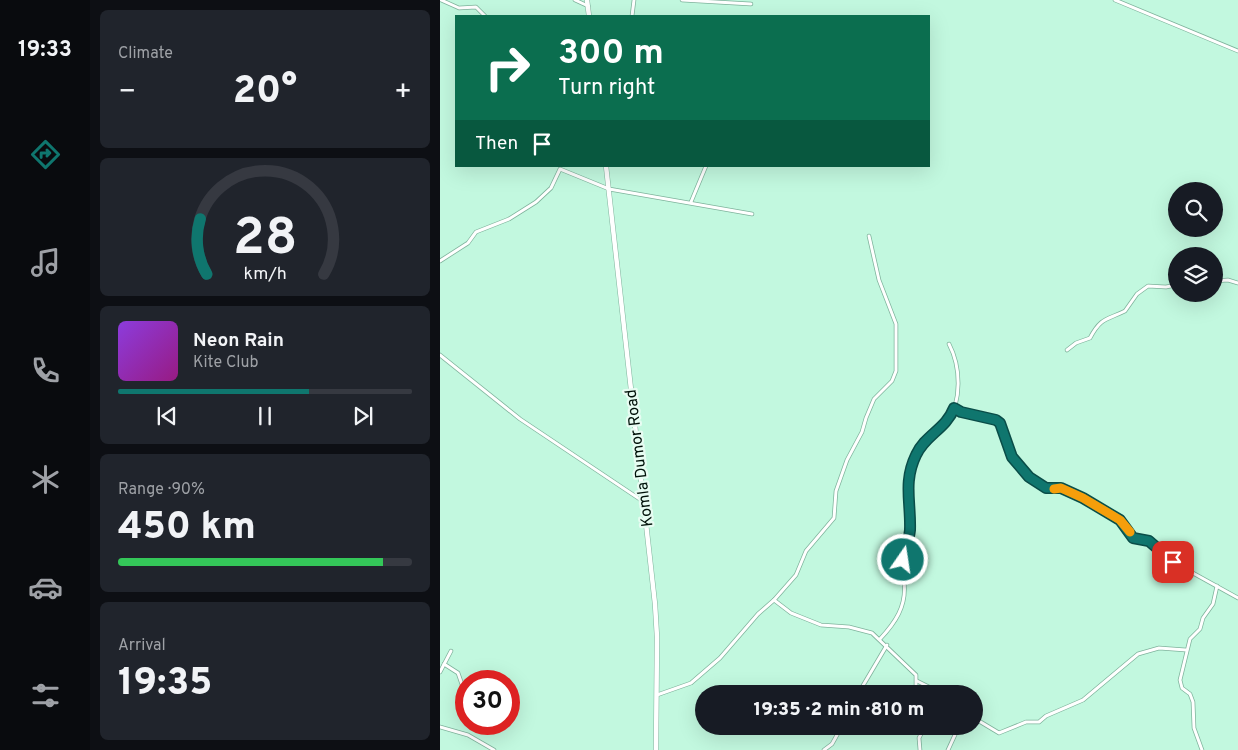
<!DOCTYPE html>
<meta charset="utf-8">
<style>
body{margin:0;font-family:Overpass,sans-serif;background:#20242c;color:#f1f3f6;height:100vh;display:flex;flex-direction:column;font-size:19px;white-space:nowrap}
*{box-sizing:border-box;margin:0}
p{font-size:16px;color:#9ea1a6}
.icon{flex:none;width:28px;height:28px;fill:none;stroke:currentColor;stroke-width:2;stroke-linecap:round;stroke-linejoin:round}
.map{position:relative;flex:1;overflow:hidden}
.sheet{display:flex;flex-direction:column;gap:10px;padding:10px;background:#0d0f14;width:350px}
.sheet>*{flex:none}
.banner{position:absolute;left:15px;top:15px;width:475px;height:152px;border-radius:0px;box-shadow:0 5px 20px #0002;background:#0b6e4f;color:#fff;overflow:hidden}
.controls{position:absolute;left:728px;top:182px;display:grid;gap:10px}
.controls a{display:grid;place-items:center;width:55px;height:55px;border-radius:50%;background:#171b24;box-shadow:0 5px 20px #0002;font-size:25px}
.speed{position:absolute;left:15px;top:670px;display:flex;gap:10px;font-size:25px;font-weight:700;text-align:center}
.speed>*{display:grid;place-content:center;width:65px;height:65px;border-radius:50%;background:#171b24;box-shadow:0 5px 20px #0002;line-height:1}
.speed .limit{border:8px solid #d22;background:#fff;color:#111}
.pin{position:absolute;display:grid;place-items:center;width:42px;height:42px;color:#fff;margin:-21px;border-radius:10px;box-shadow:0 2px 8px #0006}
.me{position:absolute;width:55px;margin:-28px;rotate:13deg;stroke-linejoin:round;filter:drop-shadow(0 0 4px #0008)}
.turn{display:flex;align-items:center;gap:18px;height:105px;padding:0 20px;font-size:22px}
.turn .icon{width:65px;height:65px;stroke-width:2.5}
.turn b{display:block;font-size:35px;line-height:42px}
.then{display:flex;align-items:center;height:48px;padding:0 20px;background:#0003;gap:10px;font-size:19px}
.big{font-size:38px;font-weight:800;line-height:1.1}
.sheet .card{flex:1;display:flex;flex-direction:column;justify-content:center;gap:8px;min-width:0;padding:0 18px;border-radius:8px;background:#20242c}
.sheet .dial{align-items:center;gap:0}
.dial svg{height:130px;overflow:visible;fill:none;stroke:#363941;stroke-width:7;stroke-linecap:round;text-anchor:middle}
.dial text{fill:#f1f3f6;stroke:none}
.song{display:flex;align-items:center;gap:15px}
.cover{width:60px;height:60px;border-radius:8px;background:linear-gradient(135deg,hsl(270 70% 55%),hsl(310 70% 35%))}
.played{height:5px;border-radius:2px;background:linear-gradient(90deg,#0f766e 65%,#363941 65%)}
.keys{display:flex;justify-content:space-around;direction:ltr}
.heat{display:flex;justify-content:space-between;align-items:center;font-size:28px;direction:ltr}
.charge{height:8px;border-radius:4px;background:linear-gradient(90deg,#34c759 90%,#363941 0)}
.trip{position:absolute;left:255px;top:685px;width:288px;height:50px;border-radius:25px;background:#171b24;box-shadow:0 5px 20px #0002;font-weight:800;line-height:50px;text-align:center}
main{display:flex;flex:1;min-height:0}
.menu{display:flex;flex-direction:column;width:90px;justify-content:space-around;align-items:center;background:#090b0e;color:#9ea1a6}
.menu .icon{width:35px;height:35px}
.menu .active{color:#0f766e}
.menu b{font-size:22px;color:#f1f3f6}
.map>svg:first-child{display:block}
</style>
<main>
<nav class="menu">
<b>19:33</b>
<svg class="icon active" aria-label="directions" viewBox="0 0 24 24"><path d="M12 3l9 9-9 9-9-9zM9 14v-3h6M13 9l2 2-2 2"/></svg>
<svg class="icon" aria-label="music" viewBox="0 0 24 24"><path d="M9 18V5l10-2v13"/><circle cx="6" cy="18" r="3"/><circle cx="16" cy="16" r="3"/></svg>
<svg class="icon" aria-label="phone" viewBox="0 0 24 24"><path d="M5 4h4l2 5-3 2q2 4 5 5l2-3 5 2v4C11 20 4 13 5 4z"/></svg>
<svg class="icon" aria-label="climate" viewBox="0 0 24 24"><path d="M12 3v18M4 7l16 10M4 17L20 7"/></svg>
<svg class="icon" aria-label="car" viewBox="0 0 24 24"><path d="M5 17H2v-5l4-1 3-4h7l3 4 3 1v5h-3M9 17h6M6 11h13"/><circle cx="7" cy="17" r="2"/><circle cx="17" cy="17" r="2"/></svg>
<svg class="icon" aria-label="filters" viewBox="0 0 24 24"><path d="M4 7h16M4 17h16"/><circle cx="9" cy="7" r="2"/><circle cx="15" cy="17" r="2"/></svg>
</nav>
<section class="sheet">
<div class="card"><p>Climate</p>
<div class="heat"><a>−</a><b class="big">20°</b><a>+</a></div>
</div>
<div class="card dial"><svg viewBox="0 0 100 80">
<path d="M14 69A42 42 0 1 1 86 69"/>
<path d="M14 69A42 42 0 0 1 10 35" stroke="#0f766e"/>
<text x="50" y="56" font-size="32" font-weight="700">28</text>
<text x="50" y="72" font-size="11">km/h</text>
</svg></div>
<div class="card">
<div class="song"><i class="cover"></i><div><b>Neon Rain</b><p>Kite Club</p></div></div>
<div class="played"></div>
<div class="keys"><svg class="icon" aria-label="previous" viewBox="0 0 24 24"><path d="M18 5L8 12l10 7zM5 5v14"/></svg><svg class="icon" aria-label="pause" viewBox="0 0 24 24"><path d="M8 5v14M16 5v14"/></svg><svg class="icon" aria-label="next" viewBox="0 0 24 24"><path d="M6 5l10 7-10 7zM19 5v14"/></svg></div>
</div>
<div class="card"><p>Range · 90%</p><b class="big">450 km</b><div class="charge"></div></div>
<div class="card"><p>Arrival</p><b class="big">19:35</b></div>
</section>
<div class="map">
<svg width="798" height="750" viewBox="0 0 798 750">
<rect width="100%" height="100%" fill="#c2f8df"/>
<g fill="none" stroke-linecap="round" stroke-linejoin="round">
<defs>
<g id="minor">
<path d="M1,0L19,8L36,7L45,16"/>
<path d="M135,0L148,6"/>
<path d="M242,0L311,4"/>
<path d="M675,0L798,51"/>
<path d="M192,16L194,0"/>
<path d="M251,202L266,166"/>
<path d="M0,261L28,243L36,232L69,219L96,202L111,188L120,169L169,189L312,214"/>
<path d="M774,281L788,280L798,283"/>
<path d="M627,350L636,343L650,338C661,317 667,320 685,311L697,294L708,286L726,287L736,285"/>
<path d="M0,355L80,419L204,502"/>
<path d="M514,408L521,413L556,420L560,423L572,457L589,477L606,488H621L643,498L680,520L693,538L709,541L733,562L798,598"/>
<path d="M334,600L351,613L381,625L409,627L432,633L476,675V694"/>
<path d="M440,639C455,623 467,606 464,582C463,576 461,570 462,563C464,553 469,541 470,530C471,513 464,494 468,477C472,464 476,450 486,440C493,434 502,430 507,423C522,401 521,367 509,344"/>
<path d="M4,664L18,673L26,696"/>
<path d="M0,672L11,651"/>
<path d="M477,681L503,694"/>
<path d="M418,694L447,645"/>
<path d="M217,695L251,683L280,658L318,614L334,600L356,575L366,551L394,518L396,491L407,460L422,432L426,418L434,399L452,381L456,371V324L439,280L429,236"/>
<path d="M534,718L559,733L586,722H599L606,716L643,700L698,654L719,648L746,650"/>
<path d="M0,727L28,735L54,750"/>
<path d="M384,750L392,744L402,726"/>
<path d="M480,750L479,738L485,726"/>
<path d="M508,750L519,726"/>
<path d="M762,750L754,728L753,702L750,694L742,688L740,680L750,639L760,629L763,618L773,604L777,586"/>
</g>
<g id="tertiary">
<path d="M147,0L149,16"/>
<path d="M166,166L215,604L217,637L216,750"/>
</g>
</defs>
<use href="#minor" stroke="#7fb39c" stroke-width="4.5"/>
<use href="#tertiary" stroke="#7fb39c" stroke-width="5.5"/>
<use href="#minor" stroke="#fff" stroke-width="3"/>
<use href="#tertiary" stroke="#fff" stroke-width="4.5"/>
</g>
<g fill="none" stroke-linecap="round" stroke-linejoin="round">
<defs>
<path id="route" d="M463,560C465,550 469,540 470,530C471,502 463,482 476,455C485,435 506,429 514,408L521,412L556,420L560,423L572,457L589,477L606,488H621L643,498L680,520L693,538L709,541L733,562"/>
</defs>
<use href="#route" stroke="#0a4d48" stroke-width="12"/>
<use href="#route" stroke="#0f766e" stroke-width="9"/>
<path stroke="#f59e0b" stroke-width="9" d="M614,489L621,488L643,498L680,520L690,532"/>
</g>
<g text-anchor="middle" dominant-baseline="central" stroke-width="4.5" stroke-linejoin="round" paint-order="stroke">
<g font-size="16" fill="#001109" stroke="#e7fcf2">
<text transform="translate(200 458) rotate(-97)">Komla Dumor Road</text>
</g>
</g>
</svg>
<div class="controls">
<a><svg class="icon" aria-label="search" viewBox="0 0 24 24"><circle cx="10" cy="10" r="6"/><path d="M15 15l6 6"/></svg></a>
<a><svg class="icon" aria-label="layers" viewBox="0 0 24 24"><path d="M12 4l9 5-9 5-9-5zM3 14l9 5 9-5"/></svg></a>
</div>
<div class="speed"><div class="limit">30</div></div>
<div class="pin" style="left:733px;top:562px;background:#d93025"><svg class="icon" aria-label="arrive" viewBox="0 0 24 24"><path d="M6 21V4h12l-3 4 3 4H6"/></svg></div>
<svg class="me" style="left:463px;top:560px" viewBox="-20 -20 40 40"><circle r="17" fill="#0f766e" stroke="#fff" stroke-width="3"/><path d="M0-11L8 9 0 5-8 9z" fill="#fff"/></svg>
<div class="trip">19:35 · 2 min · 810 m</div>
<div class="banner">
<div class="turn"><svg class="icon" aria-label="right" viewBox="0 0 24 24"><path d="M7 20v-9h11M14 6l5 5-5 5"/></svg><div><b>300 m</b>Turn right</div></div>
<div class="then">Then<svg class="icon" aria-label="arrive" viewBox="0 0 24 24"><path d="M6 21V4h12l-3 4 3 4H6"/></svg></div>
</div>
</div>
</main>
